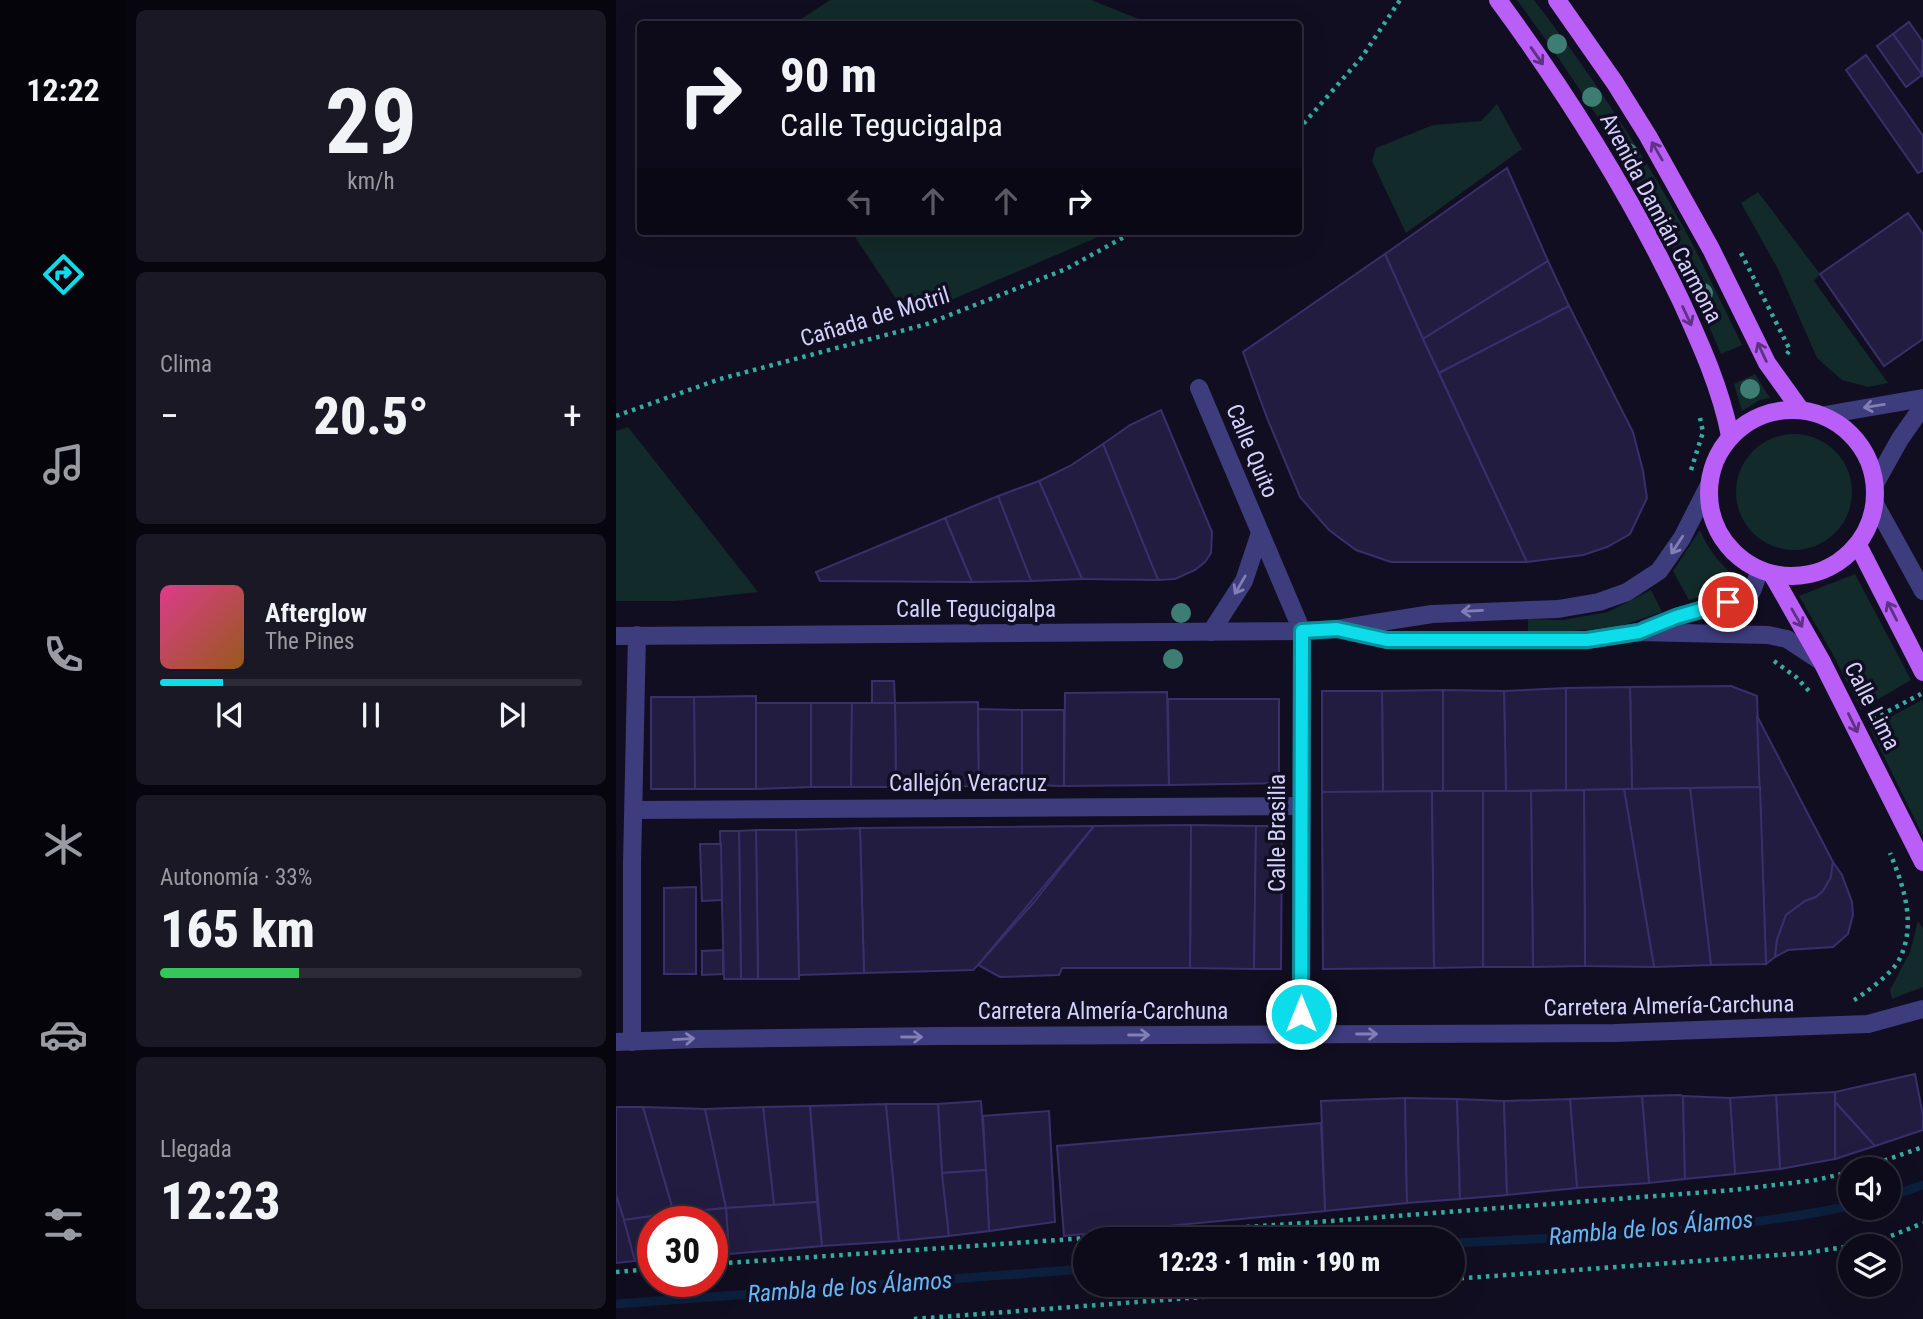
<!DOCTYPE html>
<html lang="es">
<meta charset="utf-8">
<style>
body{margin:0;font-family:"Roboto Condensed",sans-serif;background:#1b1826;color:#f1f3f6;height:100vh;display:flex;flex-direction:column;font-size:26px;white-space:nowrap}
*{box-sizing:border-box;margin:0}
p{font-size:23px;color:#9a9aa2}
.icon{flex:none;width:38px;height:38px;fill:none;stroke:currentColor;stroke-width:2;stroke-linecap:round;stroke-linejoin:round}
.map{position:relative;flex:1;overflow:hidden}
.sheet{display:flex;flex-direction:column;gap:10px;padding:10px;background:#07060e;width:490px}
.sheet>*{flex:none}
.guide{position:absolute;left:21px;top:21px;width:665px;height:214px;border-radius:7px;box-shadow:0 7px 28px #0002,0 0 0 2px #2d2b38;background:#0d0a19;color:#f1f3f6;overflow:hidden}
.controls{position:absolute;left:1222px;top:1157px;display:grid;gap:14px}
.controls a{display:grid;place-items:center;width:63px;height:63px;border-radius:50%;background:#0d0a19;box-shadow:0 7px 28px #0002,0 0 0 2px #2d2b38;font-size:35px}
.speed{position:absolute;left:21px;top:1206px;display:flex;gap:14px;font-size:35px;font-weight:700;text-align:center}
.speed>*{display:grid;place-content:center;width:91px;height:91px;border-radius:50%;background:#0d0a19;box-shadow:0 7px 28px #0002,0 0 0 2px #2d2b38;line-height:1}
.speed .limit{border:10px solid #d22;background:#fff;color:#111}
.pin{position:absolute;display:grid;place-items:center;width:60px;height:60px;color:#fff;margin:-30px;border:4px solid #fff;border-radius:50%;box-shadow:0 2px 7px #0007}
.me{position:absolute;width:77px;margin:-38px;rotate:0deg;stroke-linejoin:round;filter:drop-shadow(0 0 5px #0008)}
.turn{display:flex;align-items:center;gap:24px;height:147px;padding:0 28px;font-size:32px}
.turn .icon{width:91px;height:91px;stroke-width:2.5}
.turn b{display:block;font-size:49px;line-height:60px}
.lanes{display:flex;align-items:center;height:66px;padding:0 28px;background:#0003;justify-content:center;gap:35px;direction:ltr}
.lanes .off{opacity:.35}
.big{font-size:52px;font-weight:800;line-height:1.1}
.sheet .tile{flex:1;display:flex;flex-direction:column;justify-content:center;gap:10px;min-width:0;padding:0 24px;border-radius:10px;background:#1b1826}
.sheet .dial{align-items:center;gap:0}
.dial b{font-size:91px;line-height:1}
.song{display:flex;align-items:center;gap:21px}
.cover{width:84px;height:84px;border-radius:10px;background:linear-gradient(135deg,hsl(330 70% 55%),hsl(30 70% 35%))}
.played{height:7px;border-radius:4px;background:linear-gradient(90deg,#0ddceb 15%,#2d2b38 15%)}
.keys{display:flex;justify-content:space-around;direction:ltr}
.heat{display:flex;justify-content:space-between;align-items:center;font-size:38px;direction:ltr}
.charge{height:10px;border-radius:5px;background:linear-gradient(90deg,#34c759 33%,#2d2b38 0)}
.trip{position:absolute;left:457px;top:1227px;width:392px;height:70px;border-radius:35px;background:#0d0a19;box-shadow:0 7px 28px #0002,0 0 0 2px #2d2b38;font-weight:800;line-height:70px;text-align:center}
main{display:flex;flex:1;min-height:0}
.tab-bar{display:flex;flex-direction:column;width:126px;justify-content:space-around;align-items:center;background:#05040a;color:#9a9aa2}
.tab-bar .icon{width:49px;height:49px}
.tab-bar .current{color:#0ddceb}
.tab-bar b{font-size:32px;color:#f1f3f6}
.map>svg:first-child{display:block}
</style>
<main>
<nav class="tab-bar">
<b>12:22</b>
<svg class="icon current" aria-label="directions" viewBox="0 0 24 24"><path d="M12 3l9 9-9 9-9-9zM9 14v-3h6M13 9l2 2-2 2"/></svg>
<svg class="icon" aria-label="music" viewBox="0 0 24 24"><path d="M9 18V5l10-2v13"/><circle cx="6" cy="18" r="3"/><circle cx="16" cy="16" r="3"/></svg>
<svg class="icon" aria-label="phone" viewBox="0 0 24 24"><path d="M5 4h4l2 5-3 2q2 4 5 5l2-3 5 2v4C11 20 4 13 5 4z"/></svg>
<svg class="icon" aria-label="climate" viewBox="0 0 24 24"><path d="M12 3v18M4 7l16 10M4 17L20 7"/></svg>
<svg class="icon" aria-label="car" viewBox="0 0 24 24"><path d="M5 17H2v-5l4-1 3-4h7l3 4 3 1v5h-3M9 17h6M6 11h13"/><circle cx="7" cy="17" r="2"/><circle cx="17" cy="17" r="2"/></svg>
<svg class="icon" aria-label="filters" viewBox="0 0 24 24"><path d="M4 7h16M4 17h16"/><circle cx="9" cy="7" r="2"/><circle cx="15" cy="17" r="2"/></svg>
</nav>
<section class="sheet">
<div class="tile dial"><b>29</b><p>km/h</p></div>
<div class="tile"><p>Clima</p>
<div class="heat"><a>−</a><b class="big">20.5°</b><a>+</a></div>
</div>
<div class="tile">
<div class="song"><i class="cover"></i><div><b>Afterglow</b><p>The Pines</p></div></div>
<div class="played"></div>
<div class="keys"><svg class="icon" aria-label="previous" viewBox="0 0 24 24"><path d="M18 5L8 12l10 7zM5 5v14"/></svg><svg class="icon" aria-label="pause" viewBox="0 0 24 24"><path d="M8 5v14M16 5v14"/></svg><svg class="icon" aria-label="next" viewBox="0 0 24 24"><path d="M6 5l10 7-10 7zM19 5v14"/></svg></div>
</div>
<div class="tile"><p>Autonomía · 33%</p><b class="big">165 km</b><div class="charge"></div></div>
<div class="tile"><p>Llegada</p><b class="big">12:23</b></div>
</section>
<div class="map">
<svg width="1307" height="1319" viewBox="0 0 1307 1319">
<rect width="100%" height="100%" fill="#110e21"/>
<g fill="#122a29">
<path d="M214,0H475L535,24H178Z"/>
<path d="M901,0H918C979,79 1035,164 1081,253C1096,283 1111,314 1126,345L1105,354C1095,332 1086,308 1076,286C1027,185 967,89 901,0Z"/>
<path d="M881,104L906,149L790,233L756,161L760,148L817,125L865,121Z"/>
<path d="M1142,192L1204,274L1198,281L1272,383L1252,387L1226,380L1201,358L1162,269L1125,203Z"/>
<path d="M235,231H496L293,318Z"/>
<path d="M1139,374L1154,398L1144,400L1126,411L1118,384Z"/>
<path d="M12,427L142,592L60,601H0V431Z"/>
<circle cx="1178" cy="492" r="58"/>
<path d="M1084,530C1094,554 1109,570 1129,584L1073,600L1057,571Z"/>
<path d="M1239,574L1295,680L1245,709L1214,649L1183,596Z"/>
<path d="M1035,590L1046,612L1002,627L912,635V619L947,620L992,612Z"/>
<path d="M1306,700L1307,703V836L1254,728Z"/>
<path d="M1302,921L1307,929V987L1276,999L1274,990L1294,952Z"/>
</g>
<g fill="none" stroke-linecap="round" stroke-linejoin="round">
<g stroke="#0c1f3c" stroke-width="9">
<path d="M1272,1197L1307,1185"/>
<path d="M836,1243C969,1236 1104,1233 1234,1206"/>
<path d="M0,1304L469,1269"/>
</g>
</g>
<g fill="#221c40" stroke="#392f6b" stroke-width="2">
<path d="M1293,22L1307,42L1306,75L1277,34Z"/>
<path d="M1277,34L1306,75L1290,87L1261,46Z"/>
<path d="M1250,55L1307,136V170L1302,173L1230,70Z"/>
<path d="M891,168L932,261L807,339L769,254Z"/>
<path d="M1292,213L1307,234V339L1268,366L1204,274Z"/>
<path d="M769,254L807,339L911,562H775L740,550L713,530L684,497L651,418L627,352Z"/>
<path d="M932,261L953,306L823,373L807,339Z"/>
<path d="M953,306L1017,432L1027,471L1031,498L1014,534L991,547L967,555L911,562L823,373Z"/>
<path d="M545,410L596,532L595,553L589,562L579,570L559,579L542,580L487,444L514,425Z"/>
<path d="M487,444L542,580L466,579L423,481L454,466Z"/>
<path d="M423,481L466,579L415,581L382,496Z"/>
<path d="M382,496L415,581L356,582L329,518Z"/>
<path d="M329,518L356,582L204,581L200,572Z"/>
<path d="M256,681H278L279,703H256Z"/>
<path d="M1115,686L1141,696L1144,787L1016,789L1014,687Z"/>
<path d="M1014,687L1016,789L950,790V688Z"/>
<path d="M950,688V790L890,791L888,691Z"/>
<path d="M827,690V791L767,792L766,691Z"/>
<path d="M827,690L888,691L890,791H827Z"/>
<path d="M706,691H766L767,792H706Z"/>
<path d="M551,692L553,785L448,786L449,693Z"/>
<path d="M140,696V789H79L78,697Z"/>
<path d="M35,697H78L79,789H35Z"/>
<path d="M552,699H663V783L553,785Z"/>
<path d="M362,702L363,786L280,787L279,703Z"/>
<path d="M140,703H195V787L140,789Z"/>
<path d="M195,703H236L235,787H195Z"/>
<path d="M236,703H279L280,787H235Z"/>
<path d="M362,709L406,710V785L363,786Z"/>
<path d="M406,710H448V786L406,785Z"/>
<path d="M1141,716L1217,862L1215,877L1207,891L1200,897L1189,901L1170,915L1161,940L1159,957L1150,964Z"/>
<path d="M1144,787L1150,964L1095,965L1074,788Z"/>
<path d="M1074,788L1095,965L1038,967L1008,789Z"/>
<path d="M1008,789L1038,967L969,966L968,790Z"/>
<path d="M968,790L969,966L917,967L915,791Z"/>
<path d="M816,791L818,968L707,969L706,792Z"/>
<path d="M816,791H867V967L818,968Z"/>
<path d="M867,791H915L917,967H867Z"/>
<path d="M575,825L640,826L638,969L574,968Z"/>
<path d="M575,825L574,968H446L443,975L384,977L362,965L418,902L478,826Z"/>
<path d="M478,826L362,965L357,970L248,973L244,828Z"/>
<path d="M640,826H666L665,969H638Z"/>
<path d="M244,828L248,973L183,975L180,830Z"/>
<path d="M140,830H180L183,979H142Z"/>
<path d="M140,830L142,979H125L123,831Z"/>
<path d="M104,831H123L125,979H108Z"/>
<path d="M84,844H105L106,900L86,901Z"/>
<path d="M1217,862L1226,875L1236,902L1237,915L1232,934L1217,947L1172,950L1159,957L1161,940L1170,915L1189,901L1200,897L1207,891L1215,877Z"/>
<path d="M80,887V974H48V888Z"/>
<path d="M107,950V974L86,975V951Z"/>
<path d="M1299,1074L1307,1116V1130L1259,1146L1219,1102V1092Z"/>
<path d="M1219,1092V1159L1164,1169L1160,1095Z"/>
<path d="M1064,1095L1067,1096L1069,1179L1033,1183L1026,1096Z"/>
<path d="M1160,1095L1164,1169L1119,1174L1114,1098Z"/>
<path d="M1026,1096L1033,1183L961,1188L954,1099Z"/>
<path d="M1067,1096L1114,1098L1119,1174L1069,1179Z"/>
<path d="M789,1098L791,1203L709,1211L705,1101Z"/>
<path d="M789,1098L841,1099L844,1199L791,1203Z"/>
<path d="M841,1099L888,1101L891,1195L844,1199Z"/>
<path d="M954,1099L961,1188L891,1195L888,1101Z"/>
<path d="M365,1101L370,1170L326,1173L322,1104Z"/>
<path d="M1219,1102L1259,1146L1219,1159Z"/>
<path d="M270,1104L283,1241L206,1246L194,1106Z"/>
<path d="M270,1104H322L326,1173L333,1236L283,1241Z"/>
<path d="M194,1106L201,1202L158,1205L147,1107Z"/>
<path d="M0,1107H27L58,1213L8,1220L0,1195Z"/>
<path d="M27,1107L89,1109L110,1208L58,1213Z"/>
<path d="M147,1107L158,1205L110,1208L89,1109Z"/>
<path d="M433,1111L439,1222L373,1231L367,1116Z"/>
<path d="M705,1123L709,1211L448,1236L441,1146Z"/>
<path d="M370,1170L373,1231L333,1236L326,1173Z"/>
<path d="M0,1195L8,1220L19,1261L0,1263Z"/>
<path d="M201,1202L206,1246L113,1254L110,1208Z"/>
<path d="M110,1208L113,1254L96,1255V1222H59L58,1213Z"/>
<path d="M58,1213L59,1222H37V1260L19,1261L8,1220Z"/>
</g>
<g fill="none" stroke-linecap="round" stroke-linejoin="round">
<g stroke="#35aca1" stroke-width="4.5" stroke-dasharray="3.5 5" stroke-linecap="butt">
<path d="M682,130L746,57L784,0"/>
<path d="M1125,253L1174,350L1171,354"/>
<path d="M0,416L104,379L311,324L450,269L519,231"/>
<path d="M1075,470L1087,432L1084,418"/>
<path d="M1158,661L1180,677L1194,692"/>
<path d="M1257,719L1305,694"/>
<path d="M1238,1000C1250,993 1277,972 1283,960C1301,925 1288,887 1274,853"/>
<path d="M1244,1169L1307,1147"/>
<path d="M96,1264L688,1223L1117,1190L1200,1180L1234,1172"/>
<path d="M0,1272L37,1269"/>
<path d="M836,1279L1190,1253L1260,1242L1307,1223"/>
<path d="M298,1319L758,1284"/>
</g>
<g stroke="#3d3c7d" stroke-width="18">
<path d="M583,388L686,631L685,1035"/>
<path d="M1209,415L1307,398"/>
<path d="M1260,482L1284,439L1307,406"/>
<path d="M1259,504L1307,591"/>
<path d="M1029,629L1060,617L1112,602L1136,591L1144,570"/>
<path d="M731,631L771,640H971L1023,632L1152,635L1171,639L1206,662"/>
<path d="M595,632L628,581L644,533"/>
<path d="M0,636L686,631L721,629L816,614L942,609L983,602L1011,592L1043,571L1066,538L1093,485"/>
<path d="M19,810L685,806"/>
<path d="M0,1042L82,1039L325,1036L999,1033L1252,1024L1307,1009"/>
<path d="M16,1042V864L21,635"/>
</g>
<g stroke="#b95ef6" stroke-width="18">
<path d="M882,0C952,95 1014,194 1065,301C1085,345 1105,389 1114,436"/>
<path d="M941,0L999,83L1032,136L1095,249L1151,363L1184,409"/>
<circle cx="1176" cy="493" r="83"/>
<path d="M1242,545L1307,672"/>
<path d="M1156,574L1206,662L1307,862"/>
</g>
</g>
<g fill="#3d7d74">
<circle cx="941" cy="44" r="10"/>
<circle cx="976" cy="97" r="10"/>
<circle cx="1012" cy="153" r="10"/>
<circle cx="1087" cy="293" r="10"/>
<circle cx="1134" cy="389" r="10"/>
<circle cx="565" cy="613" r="10"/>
<circle cx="557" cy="659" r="10"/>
</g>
<defs><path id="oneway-shaft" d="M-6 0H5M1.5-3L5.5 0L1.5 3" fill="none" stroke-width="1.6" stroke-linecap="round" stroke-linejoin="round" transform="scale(1.75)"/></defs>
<g stroke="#5d3281">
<use href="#oneway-shaft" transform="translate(921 56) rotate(55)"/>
<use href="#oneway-shaft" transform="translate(1041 151) rotate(-120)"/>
<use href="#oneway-shaft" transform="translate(1071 316) rotate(65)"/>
<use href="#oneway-shaft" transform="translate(1146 352) rotate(-115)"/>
<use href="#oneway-shaft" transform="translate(1276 611) rotate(-117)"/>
<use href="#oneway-shaft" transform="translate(1181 618) rotate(60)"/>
<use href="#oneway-shaft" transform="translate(1237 723) rotate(64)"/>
</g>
<g stroke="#817fb6">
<use href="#oneway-shaft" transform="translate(1258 406) rotate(171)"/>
<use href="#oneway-shaft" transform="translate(1061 545) rotate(123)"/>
<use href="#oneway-shaft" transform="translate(624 585) rotate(120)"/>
<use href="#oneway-shaft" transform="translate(856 611) rotate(177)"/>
<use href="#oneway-shaft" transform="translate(751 1034)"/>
<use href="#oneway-shaft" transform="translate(523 1035)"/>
<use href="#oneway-shaft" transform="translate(296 1037)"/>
<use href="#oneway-shaft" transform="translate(68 1039) rotate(-3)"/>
</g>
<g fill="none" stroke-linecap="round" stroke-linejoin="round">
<defs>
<path id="route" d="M685,1014L686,631L721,629L771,640H971L1023,632L1060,617L1112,602"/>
</defs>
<use href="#route" stroke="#088f99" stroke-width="18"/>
<use href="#route" stroke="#0ddceb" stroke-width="12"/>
</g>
<g text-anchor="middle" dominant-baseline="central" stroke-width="7" stroke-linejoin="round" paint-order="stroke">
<g font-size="23" fill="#d4d1fc" stroke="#110e21">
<text transform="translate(1045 218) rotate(62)">Avenida Damián Carmona</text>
<text transform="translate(259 317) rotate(-17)">Cañada de Motril</text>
<text transform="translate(636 451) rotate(67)">Calle Quito</text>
<text x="360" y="609">Calle Tegucigalpa</text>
<text transform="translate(1256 706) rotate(63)">Calle Lima</text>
<text x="352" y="783">Callejón Veracruz</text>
<text transform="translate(661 833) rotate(-90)">Calle Brasilia</text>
<text transform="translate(1053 1006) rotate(-1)">Carretera Almería-Carchuna</text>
<text x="487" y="1011">Carretera Almería-Carchuna</text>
</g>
<g font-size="24" font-style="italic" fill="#65b7f6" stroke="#110e21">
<text transform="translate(1035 1228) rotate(-5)">Rambla de los Álamos</text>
<text transform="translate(234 1287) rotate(-4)">Rambla de los Álamos</text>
</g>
</g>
</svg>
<div class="controls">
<a><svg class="icon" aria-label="sound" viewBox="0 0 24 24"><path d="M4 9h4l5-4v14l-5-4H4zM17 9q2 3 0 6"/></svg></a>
<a><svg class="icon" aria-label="layers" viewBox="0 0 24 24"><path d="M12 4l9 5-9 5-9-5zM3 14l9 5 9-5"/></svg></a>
</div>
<div class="speed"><div class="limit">30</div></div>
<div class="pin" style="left:1112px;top:602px;background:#d93025"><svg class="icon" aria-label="arrive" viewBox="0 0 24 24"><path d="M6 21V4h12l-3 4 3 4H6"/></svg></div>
<svg class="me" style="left:685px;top:1014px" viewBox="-20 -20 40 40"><circle r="17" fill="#0ddceb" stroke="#fff" stroke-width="3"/><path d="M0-11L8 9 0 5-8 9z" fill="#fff"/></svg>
<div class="trip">12:23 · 1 min · 190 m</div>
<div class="guide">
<div class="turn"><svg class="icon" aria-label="right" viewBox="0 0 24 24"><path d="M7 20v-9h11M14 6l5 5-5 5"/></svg><div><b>90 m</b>Calle Tegucigalpa</div></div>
<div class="lanes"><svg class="icon off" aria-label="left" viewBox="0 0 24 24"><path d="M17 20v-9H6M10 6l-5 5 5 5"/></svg><svg class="icon off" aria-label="ahead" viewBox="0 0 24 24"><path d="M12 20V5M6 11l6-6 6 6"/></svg><svg class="icon off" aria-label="ahead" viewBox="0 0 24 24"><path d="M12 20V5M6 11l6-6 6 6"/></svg><svg class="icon" aria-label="right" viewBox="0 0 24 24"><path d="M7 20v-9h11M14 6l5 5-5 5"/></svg></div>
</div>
</div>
</main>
